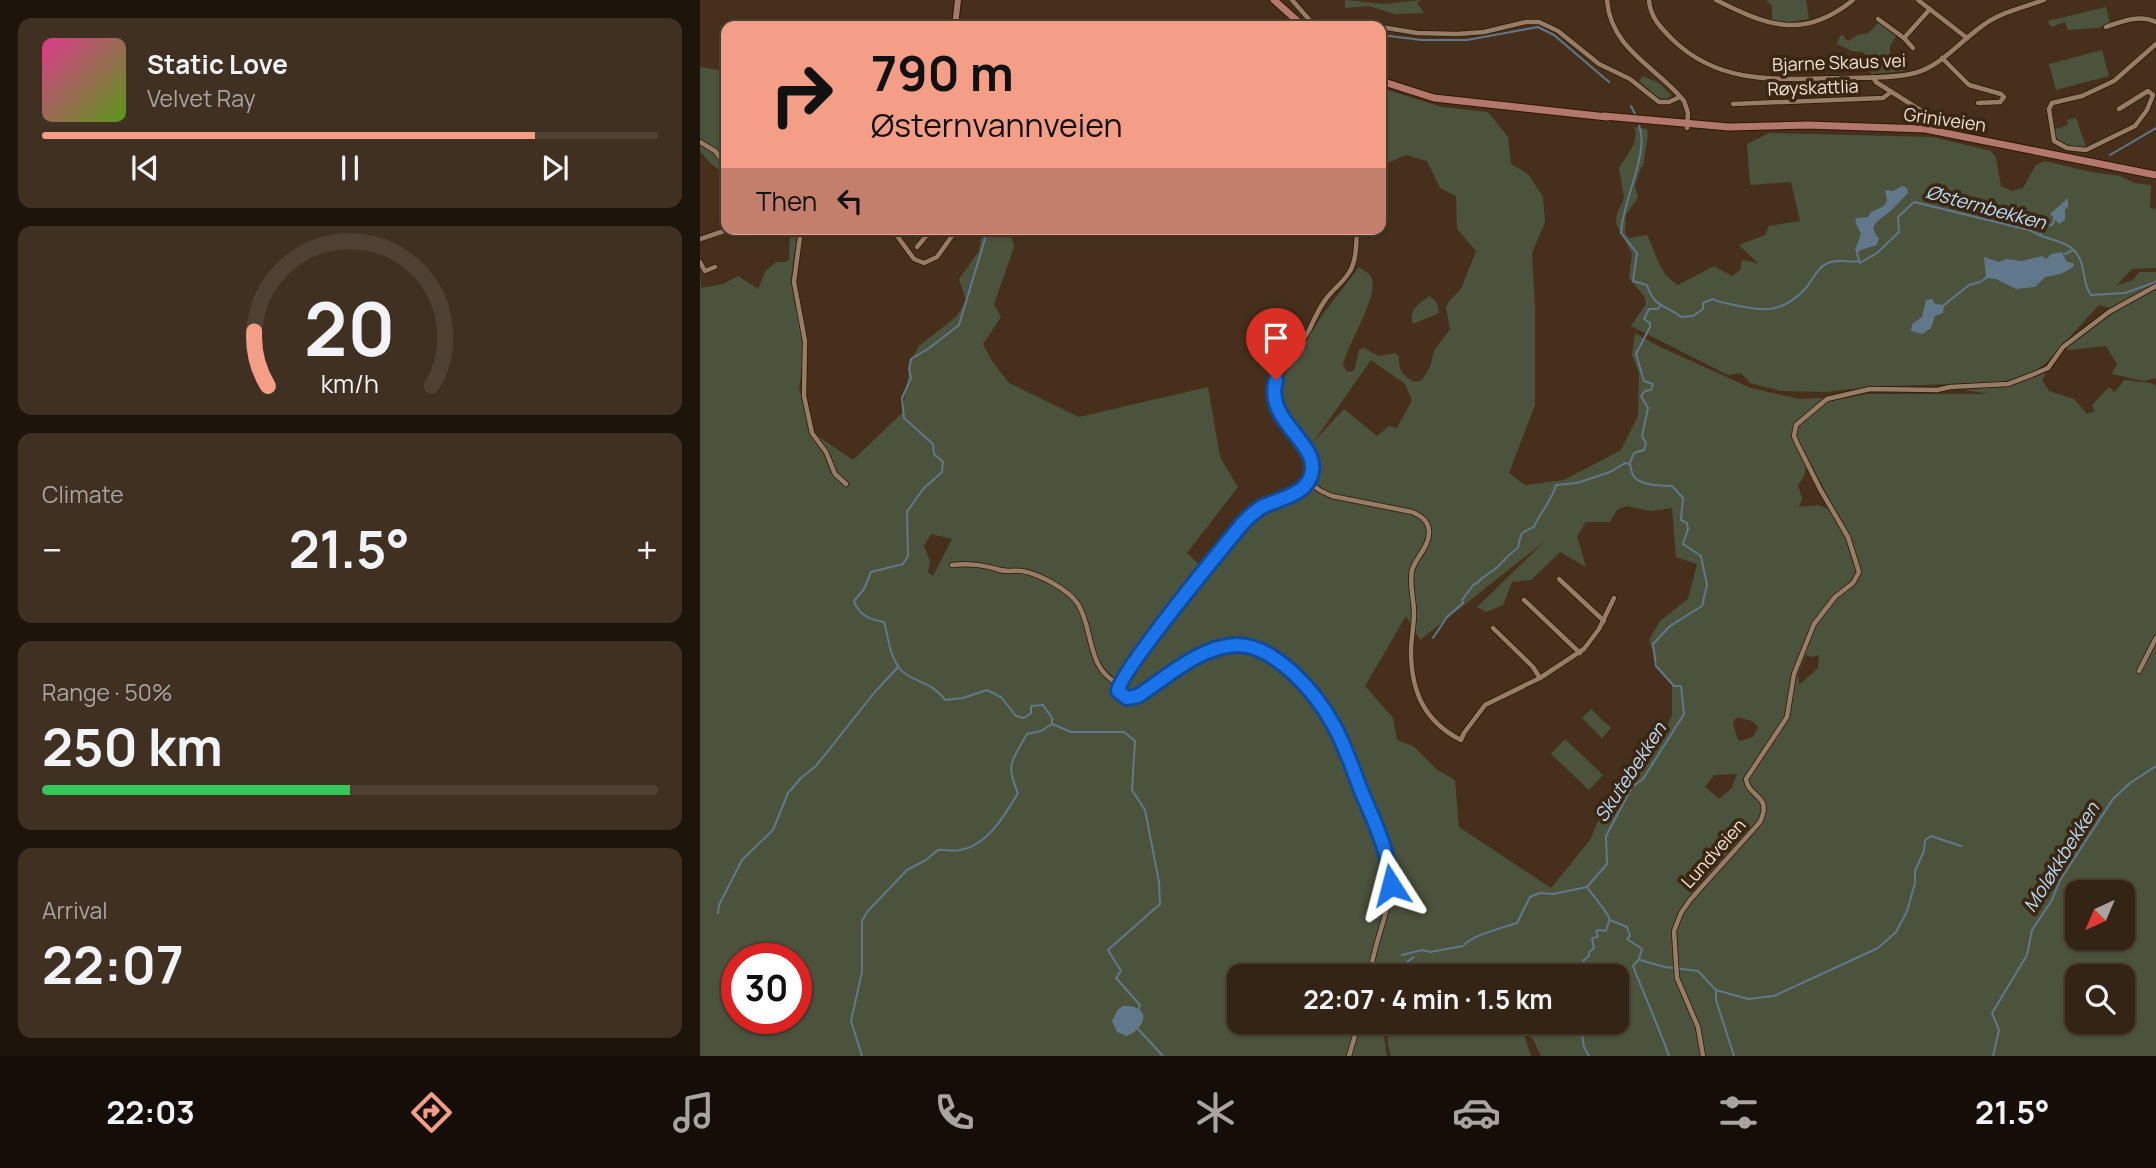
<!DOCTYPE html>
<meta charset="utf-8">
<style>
body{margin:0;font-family:Manrope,sans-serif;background:#3f3022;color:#f1f3f6;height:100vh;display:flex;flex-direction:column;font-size:26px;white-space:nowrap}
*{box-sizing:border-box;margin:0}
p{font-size:23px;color:#a9a4a0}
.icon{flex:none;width:38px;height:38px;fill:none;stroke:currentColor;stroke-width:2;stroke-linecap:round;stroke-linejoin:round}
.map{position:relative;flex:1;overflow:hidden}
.sheet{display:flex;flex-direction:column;gap:18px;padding:18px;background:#1d140c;width:700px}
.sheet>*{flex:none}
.guide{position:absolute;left:21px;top:21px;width:665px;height:214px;border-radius:14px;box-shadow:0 2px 5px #0004,0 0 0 2px #4e4134;background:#f49e88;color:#111;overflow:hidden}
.needle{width:46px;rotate:224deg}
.fabs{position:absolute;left:1365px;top:880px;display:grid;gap:14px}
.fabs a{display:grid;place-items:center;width:70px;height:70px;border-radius:14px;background:#342415;box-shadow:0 2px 5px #0004,0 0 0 2px #4e4134;font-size:35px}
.speed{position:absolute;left:21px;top:943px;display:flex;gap:14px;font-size:35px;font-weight:700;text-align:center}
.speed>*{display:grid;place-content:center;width:91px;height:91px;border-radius:50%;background:#342415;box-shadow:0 2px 5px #0004,0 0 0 2px #4e4134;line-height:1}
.speed .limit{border:10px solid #d22;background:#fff;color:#111}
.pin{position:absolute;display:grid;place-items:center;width:60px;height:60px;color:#fff;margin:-72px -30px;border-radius:50% 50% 50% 0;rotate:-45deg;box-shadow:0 0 7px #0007}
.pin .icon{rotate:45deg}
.me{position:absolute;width:77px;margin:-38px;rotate:351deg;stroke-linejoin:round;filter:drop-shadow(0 0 5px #0008)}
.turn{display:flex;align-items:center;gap:24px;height:147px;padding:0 35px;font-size:32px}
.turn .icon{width:91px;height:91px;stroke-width:2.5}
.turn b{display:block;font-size:49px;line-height:60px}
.then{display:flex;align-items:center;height:66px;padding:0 35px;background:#0003;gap:14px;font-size:26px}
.big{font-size:52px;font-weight:700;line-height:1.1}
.sheet .tile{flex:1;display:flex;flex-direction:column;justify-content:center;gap:10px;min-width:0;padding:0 24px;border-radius:14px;background:#3f3022}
.sheet .dial{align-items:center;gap:0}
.dial svg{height:182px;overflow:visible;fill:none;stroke:#4e4134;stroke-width:7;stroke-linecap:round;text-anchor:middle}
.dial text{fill:#f1f3f6;stroke:none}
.song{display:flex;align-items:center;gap:21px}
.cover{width:84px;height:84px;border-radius:10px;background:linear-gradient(135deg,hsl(330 70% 55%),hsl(90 70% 35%))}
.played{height:7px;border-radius:4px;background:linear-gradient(90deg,#f49e88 80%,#4e4134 80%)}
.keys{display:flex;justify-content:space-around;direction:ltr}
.heat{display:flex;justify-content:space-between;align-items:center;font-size:38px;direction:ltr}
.charge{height:10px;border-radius:5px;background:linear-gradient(90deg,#34c759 50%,#4e4134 0)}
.trip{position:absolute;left:527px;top:964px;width:402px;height:70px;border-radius:14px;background:#342415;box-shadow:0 2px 5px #0004,0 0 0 2px #4e4134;font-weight:700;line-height:70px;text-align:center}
.tab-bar{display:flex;height:112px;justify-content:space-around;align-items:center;background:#150e08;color:#a9a4a0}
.tab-bar .icon{width:49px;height:49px}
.tab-bar .active{color:#f49e88}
.tab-bar b{font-size:32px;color:#f1f3f6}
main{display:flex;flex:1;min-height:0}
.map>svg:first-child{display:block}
</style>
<main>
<section class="sheet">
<div class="tile">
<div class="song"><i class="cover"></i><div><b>Static Love</b><p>Velvet Ray</p></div></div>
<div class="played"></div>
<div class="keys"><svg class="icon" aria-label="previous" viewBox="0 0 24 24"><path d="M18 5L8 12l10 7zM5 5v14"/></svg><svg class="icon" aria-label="pause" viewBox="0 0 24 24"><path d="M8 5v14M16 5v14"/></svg><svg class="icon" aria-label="next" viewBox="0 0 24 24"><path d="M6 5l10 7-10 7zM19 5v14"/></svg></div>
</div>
<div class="tile dial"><svg viewBox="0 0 100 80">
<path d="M14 69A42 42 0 1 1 86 69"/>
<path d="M14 69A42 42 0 0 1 8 45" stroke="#f49e88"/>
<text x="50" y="56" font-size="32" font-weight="700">20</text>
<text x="50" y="72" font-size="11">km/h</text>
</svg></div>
<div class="tile"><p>Climate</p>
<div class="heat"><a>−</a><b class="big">21.5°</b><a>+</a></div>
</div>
<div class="tile"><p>Range · 50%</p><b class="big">250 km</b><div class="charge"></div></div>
<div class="tile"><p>Arrival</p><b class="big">22:07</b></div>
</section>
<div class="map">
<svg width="1456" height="1056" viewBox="0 0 1456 1056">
<rect width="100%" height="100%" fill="#46301c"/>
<g fill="#4c533d" fill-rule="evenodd">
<path d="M645,0L683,4L722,0L717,3L724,13L695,14L669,6L645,8Z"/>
<path d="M1066,0H1106L1109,19L1089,22L1072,20V6Z"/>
<path d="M1406,7L1410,24L1397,28L1368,30L1365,22L1351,27L1348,21Z"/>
<path d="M1179,22L1196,36L1190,46V54L1205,67V71L1172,74L1167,70V56L1163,52L1152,51L1137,44L1140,36L1143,35L1145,39L1149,41L1157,35L1169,33Z"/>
<path d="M1402,50L1409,76L1356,90L1349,64Z"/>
<path d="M0,67L26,71V161L17,150L0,138Z"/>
<path d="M943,76L959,83L972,96L965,99L959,98L939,81Z"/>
<path d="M681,88L742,107L788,112L808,137L811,164L828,174L843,197L845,222L832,253L835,308V405L809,473L825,485L864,480L921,450L938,416L939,373L932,355L935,333L958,346L1051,388L1099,399L1120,398L1131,401L1166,394H1290L1264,390L1313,385L1346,373L1342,380L1349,391L1374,399L1387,414L1395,411L1392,405L1409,387L1415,392L1424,380L1451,383L1456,386V1056H841L833,1039L823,1032L831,1056H691L688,1045L687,1022H917V976H539V1022H682L687,1056H0V267L1,288L23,284L38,276L58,289L65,272L76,262H86L89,259L90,229H98L91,277L94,302L102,324L105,345L99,389L113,433L153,460L202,413L211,360L219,346L257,316L266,300L259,279L279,251L282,229H310L314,247L294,304L301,317L283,344L292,361L309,383L379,417L508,387L520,457L538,487L487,553L509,574L548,526L610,488V446L589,419L581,400L582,379L623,314L659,267C663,270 669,273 671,277C681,293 646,347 643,365L647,371L652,372L655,368L659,350L664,348L679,356L695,353L699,356C698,370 702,376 715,382L722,380L730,367L734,351L750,329L746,308L749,301L761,289L776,251L757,229L756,196L740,188L727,161L706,155L681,166V159L686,156L681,123ZM671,360L705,384L712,400L697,428L689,426L677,436L644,409L615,440ZM1097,437L1146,531L1150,544L1128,509L1119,505L1099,507L1102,498L1098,485C1112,469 1104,454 1097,437ZM926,506L951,511L972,508L976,557L997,564L988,599L960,621L949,640L960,672L972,684V716L945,768L933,771L899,819L890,840L851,888L759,827L755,780L736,769L713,746L697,740L693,718L665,686L706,616L720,640L845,541L777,607L786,612L803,605L812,582L831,580L860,552L886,567L877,536L886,522H910L917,510ZM231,534L252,539L233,576L228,572L230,561L224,546ZM1106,655L1112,657L1119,655L1118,668L1099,685L1098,674ZM1037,717L1052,721L1058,727L1053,737L1040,741L1037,738L1033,722ZM1037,774L1031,789L1019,799L1005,787L1014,775ZM1377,892H1423V938H1377ZM37,959H96V1018H37ZM1377,976H1423V1022H1377Z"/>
<path d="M1376,118L1386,147C1371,147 1358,147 1353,130L1368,125L1367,120Z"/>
<path d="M934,127L947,129L948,134L943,167H941L935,186L938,197L926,215L925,233L929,238L947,235C957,254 958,273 978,285L1014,266L1032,276L1040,270L1042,260L1058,263L1039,245L1065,235L1069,226L1100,221L1091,182L1050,185L1047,144L1069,133L1233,137L1291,151L1296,158L1301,186L1312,191L1323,188L1336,165L1345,161L1391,172L1420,176L1435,183L1451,185L1450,208L1456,209V268L1432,269L1417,285L1433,280L1439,272H1456V378L1444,381L1412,374L1417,364L1406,346L1368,350L1366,348L1417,310L1399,305L1346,363L1329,375L1301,382L1168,387L1126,392L1081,391L1050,383L1041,373L1028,375L931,326L946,304L944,296L929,278L932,254L916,223L917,214L924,198L919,168C927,155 940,142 934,127Z"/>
<path d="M0,144C13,152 26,159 26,175L10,163L0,151Z"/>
<path d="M730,296L737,303L739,313L713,324C708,310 719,303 730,296Z"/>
<path d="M891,709L911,728L902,738L882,718Z"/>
<path d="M865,739L903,775L889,790L851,754Z"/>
</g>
<g fill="#61788b">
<path d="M1202,186L1207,188L1208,193C1202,199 1195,208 1188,213C1178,221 1167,226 1179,238L1177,245L1161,250L1157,253L1155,250L1161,234L1155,221L1157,218L1168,217L1171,212L1184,206L1187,201L1185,190L1193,191Z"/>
<path d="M1368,198V207L1365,209V220L1359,224L1350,214Z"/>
<path d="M1362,252L1367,262L1373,263L1374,266C1364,274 1357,275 1345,277L1335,287L1316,289L1296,279L1286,278L1284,257L1299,262L1306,259L1322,261L1342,256L1346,259L1351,254Z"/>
<path d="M1232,299L1235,304L1244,305L1243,313L1235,316L1231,328L1222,334L1211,331L1212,324L1222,317L1226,300Z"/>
<path d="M423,1006C451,1004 448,1027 427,1036L417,1032L412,1021L418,1009Z"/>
</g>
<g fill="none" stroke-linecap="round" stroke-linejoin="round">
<g stroke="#61788b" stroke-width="2">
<path d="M681,35L722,40H767L838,27L854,35L909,82"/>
<path d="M931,106L935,114"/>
<path d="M939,126C950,152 922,202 921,233L937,253L933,281L947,285C955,309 965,304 981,317L993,316L1003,309V303L1013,299C1020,303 1026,303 1034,305C1064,311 1081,314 1105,289C1112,281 1117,268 1126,264C1137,258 1148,263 1159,261L1160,263L1177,253L1199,232L1198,217L1214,202L1329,230C1334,232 1339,235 1344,237C1364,243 1378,245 1383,269C1385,279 1385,287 1391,295L1425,293L1456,282"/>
<path d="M1410,155L1456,128"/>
<path d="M1341,235L1342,228L1353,224L1354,219"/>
<path d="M1157,253L1159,260"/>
<path d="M1365,254L1373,250"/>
<path d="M1244,305L1269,285L1280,282L1286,278"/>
<path d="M930,463L934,453L944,450L946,443L942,436L948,408L941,396L945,391L951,390L953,384L944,381L936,354L950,327V323L944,319L949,309H958L960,306"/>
<path d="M930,464C931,468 931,472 933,475C938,485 962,486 972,486L983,498L981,520L987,523L988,529L983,544L1001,556L1007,585L1002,606L970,626L953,644L956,666L974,686H981L984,714L943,779L932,787L906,836L907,864L887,887C894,898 905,908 910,920L927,927L930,936L927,939L942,949L939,959L933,966C945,997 958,1025 969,1056"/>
<path d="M733,638L747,617L763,603L762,600L774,584H776C783,576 787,575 795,569C803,563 808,554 818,548C821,532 820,533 834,527C840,512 853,499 856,485L877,483L910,472L925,463L929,464"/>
<path d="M352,724L371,732H424L435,741L432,790L445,810L459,882L460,904L408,950L421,971L416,978L440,1005L439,1008"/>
<path d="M18,913L19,905L42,860L73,830L88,793L101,778L116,766L174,693L198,667"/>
<path d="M765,944C776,934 802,928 817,923L830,897L840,893L853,894L887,887"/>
<path d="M702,955L722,950L730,952L763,946"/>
<path d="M940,960L965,967L998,971L1016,990L1048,999L1074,996L1178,948L1196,932L1207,911L1215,883V871L1224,851L1225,840L1231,836L1261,846"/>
<path d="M707,962L714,957"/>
<path d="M882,976L884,960L889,956V952L894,948L892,938L898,937L896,932L898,930L906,931L909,921"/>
<path d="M1016,991V1000L1034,1056"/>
<path d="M874,1022L882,1035L884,1047L889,1056"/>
<path d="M438,1029L463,1056"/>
<path d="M812,1032L830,1022"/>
<path d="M162,1056L151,1021L162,972V921L167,912L207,870L226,860L238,850C245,849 253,852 260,850C287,846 305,815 318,793C305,764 312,761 327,734L341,731L352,724V718L343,705L331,706V713L324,718L316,716L301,697L287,690L263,698L245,700C231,680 210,682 200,669C189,655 189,639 184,622C170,620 158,614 154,601L164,589L171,572L203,564L208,556L207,512L223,489L242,472L243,462L234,454L233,444L204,418L202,398L211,378L209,369L211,359L228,349L259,325L288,229"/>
<path d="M1293,1056L1299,1030L1292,1013L1327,955L1332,930L1352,900L1360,880L1413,799L1430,783L1456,766"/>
</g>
<defs>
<g id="street">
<path d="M592,0L614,25L642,26"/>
<path d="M907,0C911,50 956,66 984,101L988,113L987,128"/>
<path d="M949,0C950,17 961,28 973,40C1021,86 1079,79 1140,78C1164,77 1191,79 1215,73C1242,66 1262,39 1285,24C1302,12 1325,7 1344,0"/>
<path d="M1016,0C1066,25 1103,41 1153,0"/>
<path d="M1218,0L1267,38"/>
<path d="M1178,19L1204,38L1230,9"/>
<path d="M681,27L717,33L757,34L784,32L826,22H839L858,31L899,64L930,79L959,102H969L980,97"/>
<path d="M1406,27C1422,21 1440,14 1456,22"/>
<path d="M1204,38L1213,48"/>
<path d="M1242,58L1269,85L1301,94L1304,97L1300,102L1278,103"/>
<path d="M1173,77L1176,82L1228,115"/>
<path d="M1033,104L1183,98L1191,92"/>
<path d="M1419,109L1448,91L1453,95L1447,110L1435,126L1386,150L1367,148L1354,141L1349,109L1352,103L1382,96L1414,81L1456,44"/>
<path d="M0,142L15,151L26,165"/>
<path d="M101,229L94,282L105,341L104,396L112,433L126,452L135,474L146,484"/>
<path d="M192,229L214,259L224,263L237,257L257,229"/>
<path d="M657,229C656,243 657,259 650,271C644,282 633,289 626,299C618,309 614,321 608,332C597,350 575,369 574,391C572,425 626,450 609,481C600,496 578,499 563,507C555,511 549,517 543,524L418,686C418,694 424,698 432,698C469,686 493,647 534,645C573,644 617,693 634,725C646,748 654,774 664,798C674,822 688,847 690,873C693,909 673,941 670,976"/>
<path d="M0,239L30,229"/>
<path d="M217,247L232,229"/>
<path d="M0,262L5,271L15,267"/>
<path d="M608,482L621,491L632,496L712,512C721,516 728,520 729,531C730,546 716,557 712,570C709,584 714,599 714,613C714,626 711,639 711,651C711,692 725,722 761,740L764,733L785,705L840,678L884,649L899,629L914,598"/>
<path d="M252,565C270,563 283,565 300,570C307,572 315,570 322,571C339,574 368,589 378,604C394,630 386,669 419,684"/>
<path d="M859,579L904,621"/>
<path d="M824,600L880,653"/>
<path d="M793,628L833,667L840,678"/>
<path d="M1439,671L1456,638"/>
<path d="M649,1056L659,1022"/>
<path d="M1003,1056L998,1027L977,978L974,931L981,913L990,900L1060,822C1073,794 1048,798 1046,779L1087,717L1094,674L1114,624L1135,597L1153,583L1159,572L1148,537L1120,489L1097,443L1094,436L1096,425L1127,399L1170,389L1237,390L1250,387L1308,384L1334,374L1348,368L1363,347L1409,312L1456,286"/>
</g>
<path id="secondary" d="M255,26L258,0"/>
<g id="primary">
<path d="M574,0L603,26"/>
<path d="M681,81L734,98L907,117"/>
<path d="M904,116L1029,127L1108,125L1225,129L1456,175"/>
</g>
</defs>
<use href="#street" stroke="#2c1704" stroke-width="6"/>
<use href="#secondary" stroke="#2c1704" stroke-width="8"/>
<use href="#primary" stroke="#2c1704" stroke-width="9"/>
<use href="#street" stroke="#977d67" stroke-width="4.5"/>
<use href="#secondary" stroke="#a57a6b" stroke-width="6"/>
<use href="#primary" stroke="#b3776e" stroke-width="7"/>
</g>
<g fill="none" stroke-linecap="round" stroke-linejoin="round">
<defs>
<path id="route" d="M576,380C563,423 625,444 610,478C603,495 579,499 564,506C555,510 549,517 542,524C524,546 419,673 418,691L427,698L438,696C467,677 500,646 537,645C575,645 616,693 633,724C645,745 653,770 662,793C675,823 689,852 691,885"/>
</defs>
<use href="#route" stroke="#114b97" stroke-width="18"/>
<use href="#route" stroke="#1a73e8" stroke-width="12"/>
</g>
<g text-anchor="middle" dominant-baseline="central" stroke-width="7" stroke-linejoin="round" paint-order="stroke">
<g font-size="18" fill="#f0e1d5" stroke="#3b2612">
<text transform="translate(1139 62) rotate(-2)">Bjarne Skaus vei</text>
<text transform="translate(1113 87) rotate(-2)">Røyskattlia</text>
<text transform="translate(1245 119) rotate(8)">Griniveien</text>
<text transform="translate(1013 853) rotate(-48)">Lundveien</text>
</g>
<g font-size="19" font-style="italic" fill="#b8dcfa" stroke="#3b2612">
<text transform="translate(1286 207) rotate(15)">Østernbekken</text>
<text transform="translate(930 772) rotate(-57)">Skutebekken</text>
<text transform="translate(1361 857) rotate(-58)">Moløkkbekken</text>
</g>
</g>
</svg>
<div class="fabs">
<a><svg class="needle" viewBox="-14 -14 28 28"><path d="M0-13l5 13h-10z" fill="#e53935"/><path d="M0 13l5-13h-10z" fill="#a9a4a0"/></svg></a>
<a><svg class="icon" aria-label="search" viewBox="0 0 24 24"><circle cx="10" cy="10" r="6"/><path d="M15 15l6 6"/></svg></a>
</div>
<div class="speed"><div class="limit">30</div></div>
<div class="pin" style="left:576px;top:380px;background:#d93025"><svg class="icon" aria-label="arrive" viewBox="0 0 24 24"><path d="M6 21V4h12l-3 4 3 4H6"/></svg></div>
<svg class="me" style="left:691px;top:885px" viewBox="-20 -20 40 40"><path d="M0-17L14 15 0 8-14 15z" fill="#1a73e8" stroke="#fff" stroke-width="4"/></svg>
<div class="trip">22:07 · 4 min · 1.5 km</div>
<div class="guide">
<div class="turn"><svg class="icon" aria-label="right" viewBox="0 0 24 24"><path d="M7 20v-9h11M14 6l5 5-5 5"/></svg><div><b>790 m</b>Østernvannveien</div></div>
<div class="then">Then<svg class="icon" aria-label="left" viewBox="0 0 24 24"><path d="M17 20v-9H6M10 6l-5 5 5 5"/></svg></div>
</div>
</div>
</main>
<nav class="tab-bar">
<b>22:03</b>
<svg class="icon active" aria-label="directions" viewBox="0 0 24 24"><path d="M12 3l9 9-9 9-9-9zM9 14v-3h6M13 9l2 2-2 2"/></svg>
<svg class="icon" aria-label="music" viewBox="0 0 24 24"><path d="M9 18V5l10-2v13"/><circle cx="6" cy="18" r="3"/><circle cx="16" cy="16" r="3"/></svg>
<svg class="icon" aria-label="phone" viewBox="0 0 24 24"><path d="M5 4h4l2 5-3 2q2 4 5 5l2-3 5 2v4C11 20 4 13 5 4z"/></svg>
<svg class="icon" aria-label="climate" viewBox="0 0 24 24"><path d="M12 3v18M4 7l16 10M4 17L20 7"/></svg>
<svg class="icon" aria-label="car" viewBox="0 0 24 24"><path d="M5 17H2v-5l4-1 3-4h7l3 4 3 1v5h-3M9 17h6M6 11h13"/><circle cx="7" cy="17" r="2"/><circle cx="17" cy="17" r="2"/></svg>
<svg class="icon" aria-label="filters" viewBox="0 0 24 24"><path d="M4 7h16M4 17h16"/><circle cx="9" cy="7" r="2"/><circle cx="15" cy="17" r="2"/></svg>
<b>21.5°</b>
</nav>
